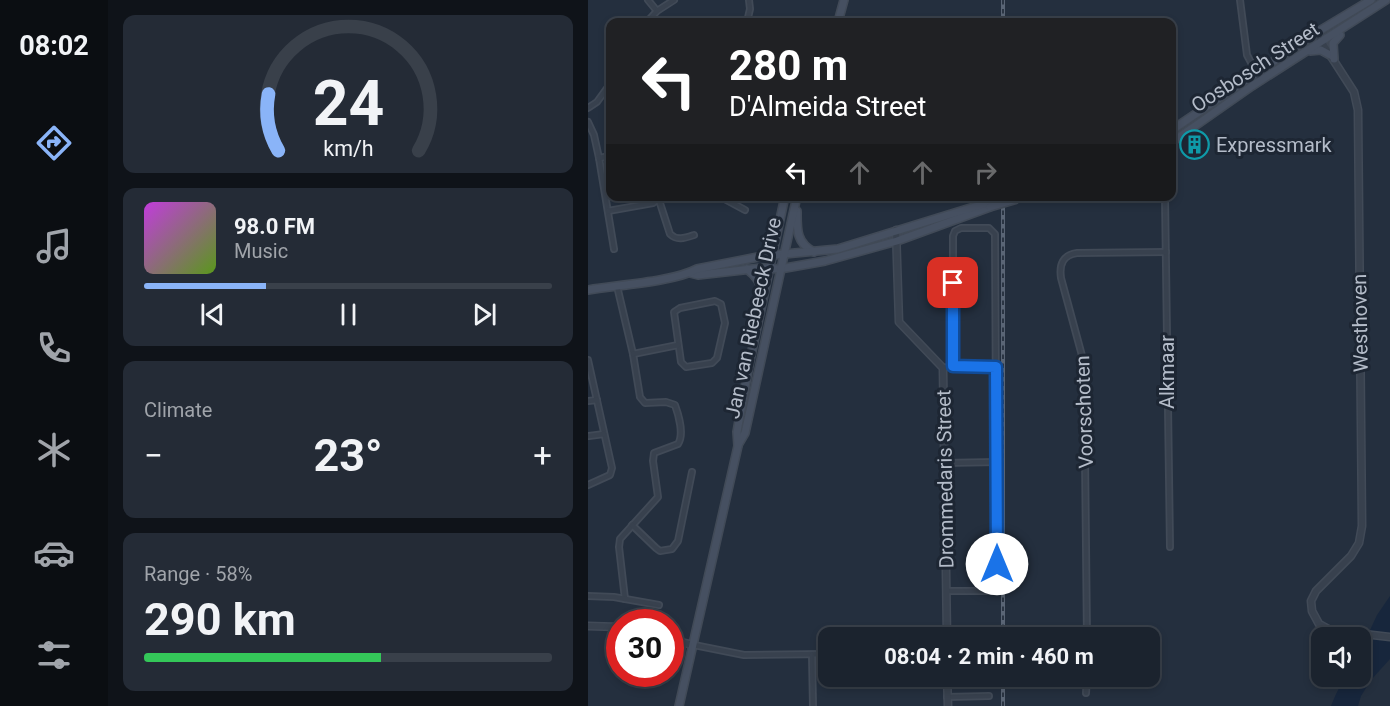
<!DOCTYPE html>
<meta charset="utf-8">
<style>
body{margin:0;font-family:Roboto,sans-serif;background:#242b36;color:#f1f3f6;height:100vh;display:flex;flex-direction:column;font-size:22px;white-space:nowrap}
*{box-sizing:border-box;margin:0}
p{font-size:20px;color:#a0a4aa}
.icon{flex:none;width:33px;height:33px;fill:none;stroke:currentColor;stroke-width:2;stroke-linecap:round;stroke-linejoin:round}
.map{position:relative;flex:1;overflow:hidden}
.side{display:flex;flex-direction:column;gap:15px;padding:15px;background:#0f1319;width:480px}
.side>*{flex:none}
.banner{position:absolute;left:18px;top:18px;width:570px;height:183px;border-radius:12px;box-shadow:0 3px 9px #0003,0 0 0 2px #39404a;background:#202124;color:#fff;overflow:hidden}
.tools{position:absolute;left:723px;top:627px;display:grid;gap:12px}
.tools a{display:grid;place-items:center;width:60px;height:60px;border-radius:12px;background:#1b232e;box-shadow:0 3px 9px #0003,0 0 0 2px #39404a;font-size:30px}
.speed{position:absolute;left:18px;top:609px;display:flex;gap:12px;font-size:30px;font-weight:700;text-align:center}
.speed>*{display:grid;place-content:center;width:78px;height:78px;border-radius:50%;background:#1b232e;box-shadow:0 3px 9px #0003,0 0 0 2px #39404a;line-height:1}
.speed .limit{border:9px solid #d22;background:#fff;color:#111}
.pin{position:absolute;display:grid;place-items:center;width:51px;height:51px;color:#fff;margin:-26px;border-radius:12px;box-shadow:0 3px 9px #0006}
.me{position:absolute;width:66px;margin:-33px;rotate:0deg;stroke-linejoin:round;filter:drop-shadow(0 0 4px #0008)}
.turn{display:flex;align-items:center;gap:21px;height:126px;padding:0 24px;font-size:27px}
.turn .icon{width:78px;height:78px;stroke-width:2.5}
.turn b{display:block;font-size:42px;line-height:51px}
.lanes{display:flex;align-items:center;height:57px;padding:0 24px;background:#0003;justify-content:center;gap:30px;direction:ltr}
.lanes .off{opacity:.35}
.big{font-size:45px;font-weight:700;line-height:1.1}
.side .widget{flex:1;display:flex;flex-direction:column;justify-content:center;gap:9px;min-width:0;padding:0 21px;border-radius:12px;background:#242b36}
.side .dial{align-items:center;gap:0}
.dial svg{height:156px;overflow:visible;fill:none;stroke:#39404a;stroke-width:7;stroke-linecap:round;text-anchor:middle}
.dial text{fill:#f1f3f6;stroke:none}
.song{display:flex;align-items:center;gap:18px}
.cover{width:72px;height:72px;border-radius:9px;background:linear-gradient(135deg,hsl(290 70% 55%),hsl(90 70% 35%))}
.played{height:6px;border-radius:3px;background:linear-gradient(90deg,#8ab4f8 30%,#39404a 30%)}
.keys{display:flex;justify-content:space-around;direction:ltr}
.heat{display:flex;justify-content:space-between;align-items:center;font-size:33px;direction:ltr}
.charge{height:9px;border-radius:4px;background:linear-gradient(90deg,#34c759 58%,#39404a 0)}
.trip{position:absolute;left:230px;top:627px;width:342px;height:60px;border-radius:12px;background:#1b232e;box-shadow:0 3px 9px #0003,0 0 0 2px #39404a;font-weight:700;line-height:60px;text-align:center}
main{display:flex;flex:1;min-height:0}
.tabs{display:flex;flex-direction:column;width:108px;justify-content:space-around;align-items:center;background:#0b0e12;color:#a0a4aa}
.tabs .icon{width:42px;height:42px}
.tabs .active{color:#8ab4f8}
.tabs b{font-size:27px;color:#f1f3f6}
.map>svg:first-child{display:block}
</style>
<main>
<nav class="tabs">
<b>08:02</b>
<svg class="icon active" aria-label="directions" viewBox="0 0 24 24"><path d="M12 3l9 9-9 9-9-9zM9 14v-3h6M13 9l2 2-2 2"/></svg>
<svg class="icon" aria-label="music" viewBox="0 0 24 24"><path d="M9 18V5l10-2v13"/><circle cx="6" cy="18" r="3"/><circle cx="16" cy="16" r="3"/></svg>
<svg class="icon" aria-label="phone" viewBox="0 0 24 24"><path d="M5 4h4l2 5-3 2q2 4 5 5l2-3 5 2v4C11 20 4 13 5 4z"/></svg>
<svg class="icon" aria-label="climate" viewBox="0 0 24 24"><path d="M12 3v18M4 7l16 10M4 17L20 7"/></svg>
<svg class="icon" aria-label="car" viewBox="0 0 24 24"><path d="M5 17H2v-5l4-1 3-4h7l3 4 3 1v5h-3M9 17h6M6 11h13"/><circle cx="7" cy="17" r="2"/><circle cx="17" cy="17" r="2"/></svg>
<svg class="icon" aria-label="filters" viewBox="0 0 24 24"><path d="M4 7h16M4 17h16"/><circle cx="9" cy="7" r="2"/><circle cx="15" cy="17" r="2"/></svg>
</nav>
<section class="side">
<div class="widget dial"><svg viewBox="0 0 100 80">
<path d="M14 69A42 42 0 1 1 86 69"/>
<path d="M14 69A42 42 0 0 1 9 40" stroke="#8ab4f8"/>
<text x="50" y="56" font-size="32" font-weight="700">24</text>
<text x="50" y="72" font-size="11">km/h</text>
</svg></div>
<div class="widget">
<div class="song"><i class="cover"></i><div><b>98.0 FM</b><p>Music</p></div></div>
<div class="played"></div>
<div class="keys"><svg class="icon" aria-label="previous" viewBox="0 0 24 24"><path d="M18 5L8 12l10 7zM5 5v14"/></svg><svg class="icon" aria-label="pause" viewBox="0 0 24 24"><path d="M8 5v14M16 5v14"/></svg><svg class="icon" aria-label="next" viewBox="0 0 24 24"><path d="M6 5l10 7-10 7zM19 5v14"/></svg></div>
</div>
<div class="widget"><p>Climate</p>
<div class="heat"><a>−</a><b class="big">23°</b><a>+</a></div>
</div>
<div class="widget"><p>Range · 58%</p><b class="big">290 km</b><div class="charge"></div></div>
</section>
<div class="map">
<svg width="802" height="706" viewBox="0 0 802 706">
<rect width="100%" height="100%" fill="#242f3e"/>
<path fill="#17263c" d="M802,596V659L783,680L773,696L770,706H743C750,690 753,677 772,676L773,646L777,641L789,615Z"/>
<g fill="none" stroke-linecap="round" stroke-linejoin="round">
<defs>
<g id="minor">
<path d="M60,0L69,11"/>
<path d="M652,0L659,55L673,81"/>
<path d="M59,22L69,11L86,0"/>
<path d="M159,22L162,9L161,0"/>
<path d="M0,108L9,102L22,84"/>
<path d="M0,122L6,135L11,158L26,249"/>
<path d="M11,158L22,156"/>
<path d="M131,196L157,210"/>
<path d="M577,196L582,547"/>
<path d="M71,200L82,234C89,241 97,238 106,235"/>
<path d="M20,211L65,203L74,196"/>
<path d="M29,286L45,354L52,397L57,403L78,402L87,405C91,416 96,435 90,444L66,453L65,461L70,497L32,539L31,547L37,599"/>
<path d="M127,301L133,304L137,323L129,358L124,363L98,367L93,362L86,312L92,308Z"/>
<path d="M45,354L90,345"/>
<path d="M0,360L24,468L22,475L0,485"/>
<path d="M355,368L365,366L408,367"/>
<path d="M0,401L9,400"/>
<path d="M1,436L16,434"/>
<path d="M356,463L409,462"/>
<path d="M44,525L68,548L72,551L84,549L90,541L104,472"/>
<path d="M358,591H403L408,588L409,584L407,234L401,228H373L367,231L365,236V366"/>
<path d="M0,596L26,597L71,605"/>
<path d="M499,638L496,363L473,278C471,264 475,255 489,253L578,252"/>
<path d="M106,645L156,655L240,654"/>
<path d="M224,655L225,706"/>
<path d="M498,693L499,676"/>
<path d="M359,697L401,696"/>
</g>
<g id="tertiary">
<path d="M728,33L766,92L770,110L774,526L771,543L763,556L728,591L723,601L724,611L731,624L742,630L802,637"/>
<path d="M308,230L311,322L355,368L359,638"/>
<path d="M0,626L32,627"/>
<path d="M82,640L106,645"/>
<path d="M359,676L360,706"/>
</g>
<g id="secondary">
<path d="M250,22L256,0"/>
<path d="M722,51L733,50L744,56"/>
<path d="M746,59L745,43L752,35"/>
<path d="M584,130L728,33L783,0"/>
<path d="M584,142L664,86L798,0"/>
<path d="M209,211C209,229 208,243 226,252"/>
<path d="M159,269C168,276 172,282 175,293"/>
<path d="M102,273L110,275L173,268L192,269L237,261L309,241L402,207"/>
<path d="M0,290C29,285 85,282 109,269L175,256L250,249L402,202"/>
<path d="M150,445L157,433L209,196"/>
<path d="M91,706L150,446L149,432L161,365L197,196"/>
</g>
</defs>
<use href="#minor" stroke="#414a57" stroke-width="8"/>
<use href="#tertiary" stroke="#414a57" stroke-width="9"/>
<use href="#secondary" stroke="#414a57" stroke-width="10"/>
<use href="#minor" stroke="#38414e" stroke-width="4.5"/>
<use href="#tertiary" stroke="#38414e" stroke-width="6"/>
<use href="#secondary" stroke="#465061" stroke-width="7"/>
<defs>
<g id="rail">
<path d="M415,0V22"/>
<path d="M415,638V196"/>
<path d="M415,706V676"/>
</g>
</defs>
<use href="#rail" stroke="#5a6575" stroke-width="4"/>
<use href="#rail" stroke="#1d2633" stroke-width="1.5" stroke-dasharray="4.5" stroke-linecap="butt"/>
<defs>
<g id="secondary-bridge">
<path d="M402,202L417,196"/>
<path d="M402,207L429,199"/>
</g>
</defs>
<use href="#secondary-bridge" stroke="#414a57" stroke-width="10" stroke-linecap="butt"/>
<use href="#secondary-bridge" stroke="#465061" stroke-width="7"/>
</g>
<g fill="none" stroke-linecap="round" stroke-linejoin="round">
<defs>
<path id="route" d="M365,283V366L408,367L409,564"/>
</defs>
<use href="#route" stroke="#114b97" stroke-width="15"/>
<use href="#route" stroke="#1a73e8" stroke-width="10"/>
</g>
<defs>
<symbol id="building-ring" viewBox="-11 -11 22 22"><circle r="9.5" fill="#1d2633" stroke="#0f9aa8" stroke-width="1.5"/><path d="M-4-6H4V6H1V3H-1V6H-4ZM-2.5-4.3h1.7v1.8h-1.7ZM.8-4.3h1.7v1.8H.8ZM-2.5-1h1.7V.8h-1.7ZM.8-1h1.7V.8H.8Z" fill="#0f9aa8"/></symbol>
</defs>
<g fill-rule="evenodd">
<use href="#building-ring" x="590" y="128" width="33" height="33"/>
</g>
<g text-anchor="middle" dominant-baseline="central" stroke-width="6" stroke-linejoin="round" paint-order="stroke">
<g font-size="20" fill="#b4bcc9" stroke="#1d2633">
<text transform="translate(667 67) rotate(-33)">Oosbosch Street</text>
<text transform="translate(165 318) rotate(-78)">Jan van Riebeeck Drive</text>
<text transform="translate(772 323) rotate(-91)">Westhoven</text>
<text transform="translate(579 372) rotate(-90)">Alkmaar</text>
<text transform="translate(496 412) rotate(-92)">Voorschoten</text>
<text transform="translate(357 479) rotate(-91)">Drommedaris Street</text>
</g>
<g font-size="20" fill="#b4bcc9" stroke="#1d2633" text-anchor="start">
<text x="628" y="145">Expressmark</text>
</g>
</g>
</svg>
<div class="tools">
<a><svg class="icon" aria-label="sound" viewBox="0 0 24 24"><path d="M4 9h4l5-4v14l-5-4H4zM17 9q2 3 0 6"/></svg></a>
</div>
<div class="speed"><div class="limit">30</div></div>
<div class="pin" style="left:365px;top:283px;background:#d93025"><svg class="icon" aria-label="arrive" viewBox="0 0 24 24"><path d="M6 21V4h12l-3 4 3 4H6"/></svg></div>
<svg class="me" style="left:409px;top:564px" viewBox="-20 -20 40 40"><circle r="19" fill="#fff"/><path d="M0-13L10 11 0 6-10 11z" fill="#1a73e8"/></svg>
<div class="trip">08:04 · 2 min · 460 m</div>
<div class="banner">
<div class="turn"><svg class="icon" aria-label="left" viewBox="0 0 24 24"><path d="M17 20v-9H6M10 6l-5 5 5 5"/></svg><div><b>280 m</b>D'Almeida Street</div></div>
<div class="lanes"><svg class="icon" aria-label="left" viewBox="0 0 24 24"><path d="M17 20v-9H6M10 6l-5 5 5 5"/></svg><svg class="icon off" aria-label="ahead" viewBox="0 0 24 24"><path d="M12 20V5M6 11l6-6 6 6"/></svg><svg class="icon off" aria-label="ahead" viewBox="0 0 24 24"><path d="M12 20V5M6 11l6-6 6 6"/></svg><svg class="icon off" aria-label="right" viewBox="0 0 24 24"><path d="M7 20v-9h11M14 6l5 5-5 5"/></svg></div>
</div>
</div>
</main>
